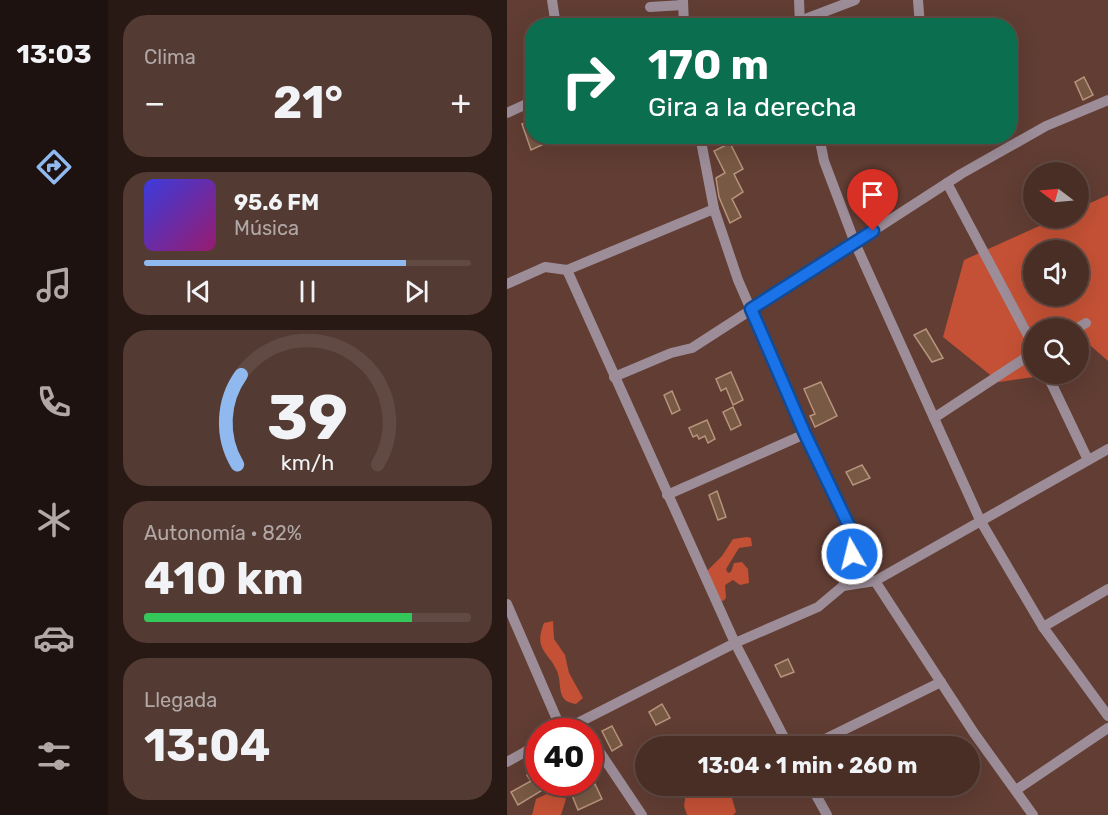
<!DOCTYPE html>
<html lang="es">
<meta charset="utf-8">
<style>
body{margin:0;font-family:Rubik,sans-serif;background:#533a32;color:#f1f3f6;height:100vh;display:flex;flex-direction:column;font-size:22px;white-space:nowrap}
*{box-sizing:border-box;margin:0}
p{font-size:20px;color:#b1a8a7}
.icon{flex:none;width:33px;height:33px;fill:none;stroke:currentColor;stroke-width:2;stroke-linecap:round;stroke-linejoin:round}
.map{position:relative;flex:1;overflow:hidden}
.details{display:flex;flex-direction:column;gap:15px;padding:15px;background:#281915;width:399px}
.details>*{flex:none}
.banner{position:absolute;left:18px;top:18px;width:492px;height:126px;border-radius:24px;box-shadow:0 6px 24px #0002,0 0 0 2px #614a43;background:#0b6e4f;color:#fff;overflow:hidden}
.needle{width:39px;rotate:286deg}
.tools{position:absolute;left:516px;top:162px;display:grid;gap:12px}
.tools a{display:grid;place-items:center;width:66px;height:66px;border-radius:50%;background:#492e26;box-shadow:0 6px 24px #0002,0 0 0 2px #614a43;font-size:30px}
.speed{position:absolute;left:18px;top:718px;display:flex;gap:12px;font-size:30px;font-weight:700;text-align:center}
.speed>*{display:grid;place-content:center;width:78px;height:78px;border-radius:50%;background:#492e26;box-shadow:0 6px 24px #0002,0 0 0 2px #614a43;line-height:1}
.speed .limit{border:9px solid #d22;background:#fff;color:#111}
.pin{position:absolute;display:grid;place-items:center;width:51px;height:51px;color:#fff;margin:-62px -26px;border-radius:50% 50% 50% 0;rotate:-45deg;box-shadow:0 0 6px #0007}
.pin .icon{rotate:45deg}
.me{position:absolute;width:66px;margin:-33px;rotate:352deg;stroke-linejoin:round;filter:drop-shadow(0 0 4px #0008)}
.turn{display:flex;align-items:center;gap:21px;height:126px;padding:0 24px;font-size:27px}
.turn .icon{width:78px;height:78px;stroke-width:2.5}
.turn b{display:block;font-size:42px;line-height:51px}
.big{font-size:45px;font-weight:700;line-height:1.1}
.details .tile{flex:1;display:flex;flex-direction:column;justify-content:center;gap:9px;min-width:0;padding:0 21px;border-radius:24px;background:#533a32}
.details .dial{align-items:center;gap:0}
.dial svg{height:156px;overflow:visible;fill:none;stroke:#614a43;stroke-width:7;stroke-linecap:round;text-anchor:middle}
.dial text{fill:#f1f3f6;stroke:none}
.song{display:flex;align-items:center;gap:18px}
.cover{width:72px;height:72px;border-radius:9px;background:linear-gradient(135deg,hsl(240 70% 55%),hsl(320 70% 35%))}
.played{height:6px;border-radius:3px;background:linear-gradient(90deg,#90b9f0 80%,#614a43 80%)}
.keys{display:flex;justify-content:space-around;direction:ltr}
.heat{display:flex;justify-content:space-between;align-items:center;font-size:33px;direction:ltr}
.charge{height:9px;border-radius:4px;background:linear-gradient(90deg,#34c759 82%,#614a43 0)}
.trip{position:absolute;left:128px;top:736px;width:345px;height:60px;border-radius:30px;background:#492e26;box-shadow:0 6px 24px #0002,0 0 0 2px #614a43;font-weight:700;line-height:60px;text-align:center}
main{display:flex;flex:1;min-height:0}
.tabs{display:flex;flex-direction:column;width:108px;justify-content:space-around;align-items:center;background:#1d120f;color:#b1a8a7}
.tabs .icon{width:42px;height:42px}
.tabs .current{color:#90b9f0}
.tabs b{font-size:27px;color:#f1f3f6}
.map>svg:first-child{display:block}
</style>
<main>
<nav class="tabs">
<b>13:03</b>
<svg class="icon current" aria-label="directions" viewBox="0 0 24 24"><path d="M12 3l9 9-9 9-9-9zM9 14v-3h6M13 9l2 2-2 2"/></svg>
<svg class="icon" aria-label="music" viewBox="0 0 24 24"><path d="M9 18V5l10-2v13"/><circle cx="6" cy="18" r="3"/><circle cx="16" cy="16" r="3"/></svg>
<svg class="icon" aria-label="phone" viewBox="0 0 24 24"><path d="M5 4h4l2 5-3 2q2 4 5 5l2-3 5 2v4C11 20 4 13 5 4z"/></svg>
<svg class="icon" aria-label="climate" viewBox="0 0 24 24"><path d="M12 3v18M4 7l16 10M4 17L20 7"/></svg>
<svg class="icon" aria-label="car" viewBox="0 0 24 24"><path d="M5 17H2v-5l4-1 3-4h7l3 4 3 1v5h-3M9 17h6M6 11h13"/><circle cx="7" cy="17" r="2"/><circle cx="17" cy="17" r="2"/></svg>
<svg class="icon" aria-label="filters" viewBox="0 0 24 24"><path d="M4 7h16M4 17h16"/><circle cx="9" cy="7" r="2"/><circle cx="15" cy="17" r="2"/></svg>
</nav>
<section class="details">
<div class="tile"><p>Clima</p>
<div class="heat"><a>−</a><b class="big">21°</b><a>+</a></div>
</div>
<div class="tile">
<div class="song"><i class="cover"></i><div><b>95.6 FM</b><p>Música</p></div></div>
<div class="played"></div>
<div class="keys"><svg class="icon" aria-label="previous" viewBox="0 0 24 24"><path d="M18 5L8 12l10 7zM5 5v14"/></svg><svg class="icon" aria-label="pause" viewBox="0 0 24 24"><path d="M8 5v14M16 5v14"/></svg><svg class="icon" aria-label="next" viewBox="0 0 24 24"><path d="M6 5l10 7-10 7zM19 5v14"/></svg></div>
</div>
<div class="tile dial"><svg viewBox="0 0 100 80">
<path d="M14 69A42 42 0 1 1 86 69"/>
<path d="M14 69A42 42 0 0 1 16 23" stroke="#90b9f0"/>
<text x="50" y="56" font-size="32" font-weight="700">39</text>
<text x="50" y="72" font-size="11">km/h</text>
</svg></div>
<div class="tile"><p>Autonomía · 82%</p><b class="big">410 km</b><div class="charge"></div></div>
<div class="tile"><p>Llegada</p><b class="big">13:04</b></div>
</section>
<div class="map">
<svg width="601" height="815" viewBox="0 0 601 815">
<rect width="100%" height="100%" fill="#613d33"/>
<g fill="#c45135" fill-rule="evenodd">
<path d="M601,195V361L584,346L572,353V328H526V374H534L527,377L492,382L436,337L457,260L550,218H572V208ZM526,250H572V296H526Z"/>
<path d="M240,537L244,538L245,546L232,548L219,569L221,573L224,572L227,563L235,562L241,569L242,583L233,585L226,580L218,585L219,598L216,601L212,600L200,571L215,556L226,539Z"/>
<path d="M46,621L47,639L58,655L62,673L76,698L69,704C48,701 56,686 50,671C42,652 26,650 37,623Z"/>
<path d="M180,786H214L224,795L229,812L226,815H180L177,806Z"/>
<path d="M44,792H53L59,799L54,815H25L29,799Z"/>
</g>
<g fill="#785943" stroke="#b7947d" stroke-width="1.5">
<path d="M577,77L586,95L576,100L568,82Z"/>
<path d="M26,120V136H54L24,150L15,124Z"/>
<path d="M223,143L236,169L227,174L236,192L225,199L234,217L223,223L212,197L209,178L218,173L207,151Z"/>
<path d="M419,329L436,358L425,362L407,335Z"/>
<path d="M224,372L236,400L226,405L219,388L214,391L209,379Z"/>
<path d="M314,382L330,416L308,427L303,416L308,414L297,389Z"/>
<path d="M165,391L173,410L165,414L157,395Z"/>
<path d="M226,407L234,425L224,430L216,412Z"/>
<path d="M200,420L208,439L201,443L198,436L192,439L190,435L186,437L182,428Z"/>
<path d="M355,465L363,478L346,485L339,472Z"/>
<path d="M210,491L219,517L211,520L202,495Z"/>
<path d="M281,659L287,672L274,677L268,665Z"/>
<path d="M155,704L163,718L149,725L142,712Z"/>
<path d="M105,726L115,745L105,751L95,731Z"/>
<path d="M32,769V783H47L11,805L4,792L24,781L20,775Z"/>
<path d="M88,784L95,799L71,810L65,795Z"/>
</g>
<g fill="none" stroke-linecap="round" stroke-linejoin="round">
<g stroke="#9c8d98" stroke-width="10">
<path d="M45,0L49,26"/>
<path d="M176,0L177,26"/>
<path d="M292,0L293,25"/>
<path d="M411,0L413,26"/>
<path d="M143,7L176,5"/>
<path d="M280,26L348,0"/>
<path d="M0,113L26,101"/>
<path d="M312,136L317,161L348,243L473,520L536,627L601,716"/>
<path d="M440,183L526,345"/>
<path d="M60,270L228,643L282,747"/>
<path d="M0,284L38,267L60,270L207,209"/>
<path d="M570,328L579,323"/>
<path d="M540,374L581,460"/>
<path d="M107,377L164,353L185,348L454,174L539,126L601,100"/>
<path d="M427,418L526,353"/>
<path d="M160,495L298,434"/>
<path d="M368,581L601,449"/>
<path d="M336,586L368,581L467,733L526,815"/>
<path d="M0,604L55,731"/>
<path d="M536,627L601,589"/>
<path d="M53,732L228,643L311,607L336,586L345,553L343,528L298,434L231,280L207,209L193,136"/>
<path d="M82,736L135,815"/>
<path d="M302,747L434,682"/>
<path d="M0,762L32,744"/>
<path d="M304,786L320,815"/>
<path d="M509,790L601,728"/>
</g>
</g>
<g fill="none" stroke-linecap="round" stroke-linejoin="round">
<defs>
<path id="route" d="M345,554L343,528L298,434L244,309L366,231"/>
</defs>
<use href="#route" stroke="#114b97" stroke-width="15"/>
<use href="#route" stroke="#1a73e8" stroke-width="10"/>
</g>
</svg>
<div class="tools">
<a><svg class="needle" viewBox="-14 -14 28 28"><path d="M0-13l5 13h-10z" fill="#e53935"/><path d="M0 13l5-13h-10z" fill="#b1a8a7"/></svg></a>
<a><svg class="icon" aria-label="sound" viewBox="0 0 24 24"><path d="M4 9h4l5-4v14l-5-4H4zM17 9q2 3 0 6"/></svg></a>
<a><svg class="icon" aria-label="search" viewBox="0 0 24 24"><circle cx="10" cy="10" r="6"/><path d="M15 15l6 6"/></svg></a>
</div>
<div class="speed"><div class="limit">40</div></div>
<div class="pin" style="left:366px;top:231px;background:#d93025"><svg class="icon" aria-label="arrive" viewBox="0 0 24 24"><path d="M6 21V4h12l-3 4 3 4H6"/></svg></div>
<svg class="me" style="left:345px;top:554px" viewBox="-20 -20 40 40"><circle r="17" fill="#1a73e8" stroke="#fff" stroke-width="3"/><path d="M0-11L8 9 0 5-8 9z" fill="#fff"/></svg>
<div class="trip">13:04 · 1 min · 260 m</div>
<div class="banner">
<div class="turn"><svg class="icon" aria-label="right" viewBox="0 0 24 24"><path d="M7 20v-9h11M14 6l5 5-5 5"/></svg><div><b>170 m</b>Gira a la derecha</div></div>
</div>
</div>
</main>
